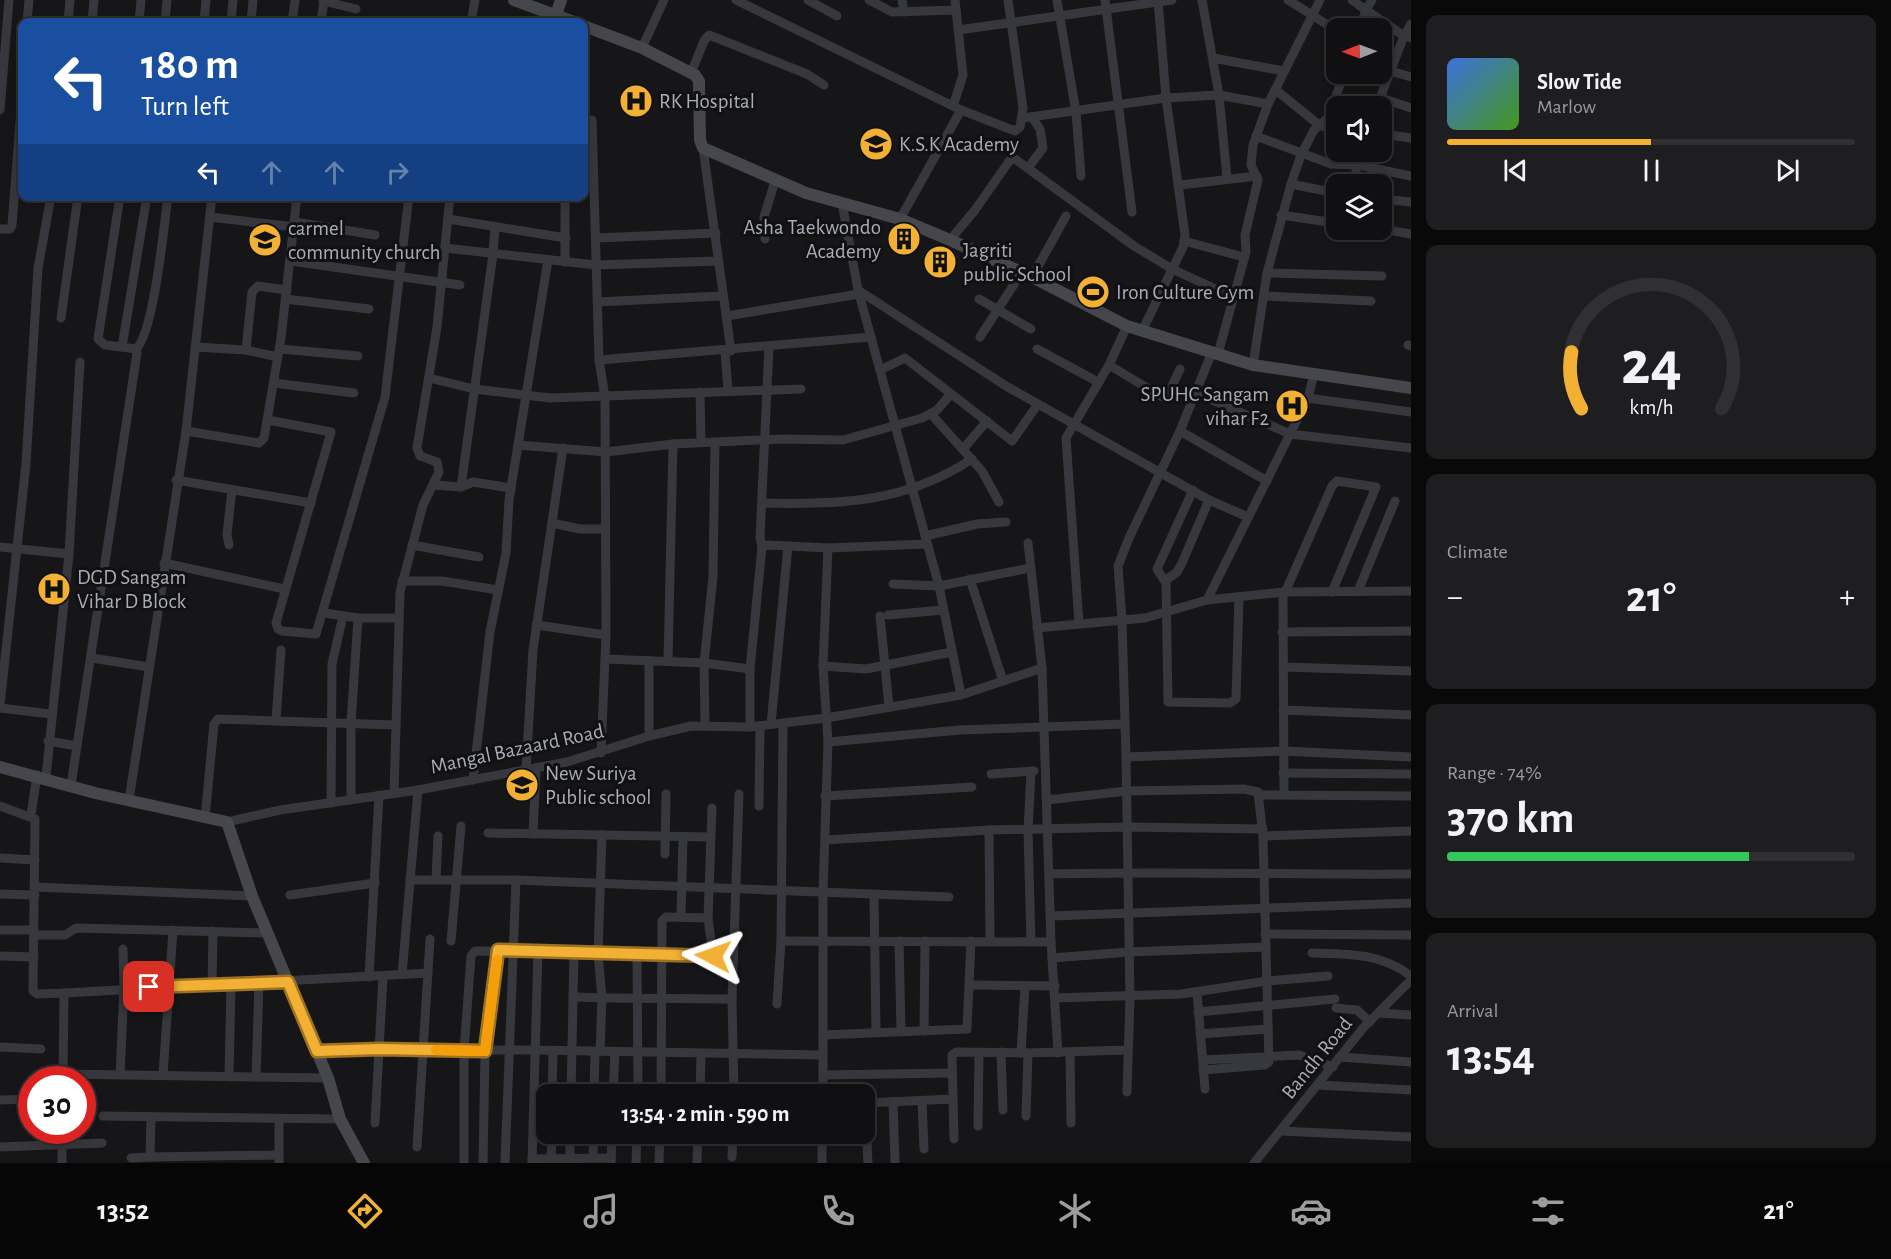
<!DOCTYPE html>
<meta charset="utf-8">
<style>
body{margin:0;font-family:"Alegreya Sans",sans-serif;background:#1e1e20;color:#f1f3f6;height:100vh;display:flex;flex-direction:column;font-size:22px;white-space:nowrap}
*{box-sizing:border-box;margin:0}
p{font-size:20px;color:#9c9d9f}
.icon{flex:none;width:33px;height:33px;fill:none;stroke:currentColor;stroke-width:2;stroke-linecap:round;stroke-linejoin:round}
.map{position:relative;flex:1;overflow:hidden}
.side{display:flex;flex-direction:column;gap:15px;padding:15px;background:#09090a;width:480px}
.side>*{flex:none}
.guide{position:absolute;left:18px;top:18px;width:570px;height:183px;border-radius:12px;box-shadow:0 3px 15px #0003,0 0 0 2px #303032;background:#1a4fa0;color:#fff;overflow:hidden}
.needle{width:39px;rotate:269deg}
.fabs{position:absolute;left:1326px;top:18px;display:grid;gap:12px}
.fabs a{display:grid;place-items:center;width:66px;height:66px;border-radius:12px;background:#101012;box-shadow:0 3px 15px #0003,0 0 0 2px #303032;font-size:30px}
.speed{position:absolute;left:18px;top:1066px;display:flex;gap:12px;font-size:30px;font-weight:700;text-align:center}
.speed>*{display:grid;place-content:center;width:78px;height:78px;border-radius:50%;background:#101012;box-shadow:0 3px 15px #0003,0 0 0 2px #303032;line-height:1}
.speed .limit{border:9px solid #d22;background:#fff;color:#111}
.pin{position:absolute;display:grid;place-items:center;width:51px;height:51px;color:#fff;margin:-26px;border-radius:12px;box-shadow:0 3px 9px #0006}
.me{position:absolute;width:66px;margin:-33px;rotate:274deg;stroke-linejoin:round;filter:drop-shadow(0 0 4px #0008)}
.turn{display:flex;align-items:center;gap:21px;height:126px;padding:0 24px;font-size:27px}
.turn .icon{width:78px;height:78px;stroke-width:2.5}
.turn b{display:block;font-size:42px;line-height:51px}
.lanes{display:flex;align-items:center;height:57px;padding:0 24px;background:#0003;justify-content:center;gap:30px;direction:ltr}
.lanes .off{opacity:.35}
.big{font-size:45px;font-weight:700;line-height:1.1}
.side .tile{flex:1;display:flex;flex-direction:column;justify-content:center;gap:9px;min-width:0;padding:0 21px;border-radius:12px;background:#1e1e20}
.side .dial{align-items:center;gap:0}
.dial svg{height:156px;overflow:visible;fill:none;stroke:#303032;stroke-width:7;stroke-linecap:round;text-anchor:middle}
.dial text{fill:#f1f3f6;stroke:none}
.song{display:flex;align-items:center;gap:18px}
.cover{width:72px;height:72px;border-radius:9px;background:linear-gradient(135deg,hsl(220 70% 55%),hsl(100 70% 35%))}
.played{height:6px;border-radius:3px;background:linear-gradient(90deg,#f2b134 50%,#303032 50%)}
.keys{display:flex;justify-content:space-around;direction:ltr}
.heat{display:flex;justify-content:space-between;align-items:center;font-size:33px;direction:ltr}
.charge{height:9px;border-radius:4px;background:linear-gradient(90deg,#34c759 74%,#303032 0)}
.trip{position:absolute;left:536px;top:1084px;width:339px;height:60px;border-radius:12px;background:#101012;box-shadow:0 3px 15px #0003,0 0 0 2px #303032;font-weight:700;line-height:60px;text-align:center}
.dock{display:flex;height:96px;justify-content:space-around;align-items:center;background:#060607;color:#9c9d9f}
.dock .icon{width:42px;height:42px}
.dock .active{color:#f2b134}
.dock b{font-size:27px;color:#f1f3f6}
main{display:flex;flex:1;min-height:0}
.map>svg:first-child{display:block}
</style>
<main>
<div class="map">
<svg width="1411" height="1163" viewBox="0 0 1411 1163">
<rect width="100%" height="100%" fill="#161618"/>
<g fill="none" stroke-linecap="round" stroke-linejoin="round">
<g stroke="#37383d" stroke-width="9">
<path d="M736,0L961,110L1015,131L1020,127L1023,108L1008,0"/>
<path d="M808,0L837,16"/>
<path d="M869,0L892,12L956,10"/>
<path d="M902,0L904,12"/>
<path d="M1057,0L1076,112L1081,176"/>
<path d="M1105,0L1132,212"/>
<path d="M1202,0L1219,95L1227,178"/>
<path d="M1288,0L1336,30"/>
<path d="M1352,0L1366,10L1372,0"/>
<path d="M323,1L356,9"/>
<path d="M27,22L29,0"/>
<path d="M68,22L70,0"/>
<path d="M92,22L94,0"/>
<path d="M139,22L141,0"/>
<path d="M165,22L167,0"/>
<path d="M204,22L206,0"/>
<path d="M231,22L233,0"/>
<path d="M251,22L253,0"/>
<path d="M292,22L295,0"/>
<path d="M321,22L324,0"/>
<path d="M471,22L475,0"/>
<path d="M1360,28L1366,10L1404,36L1411,24"/>
<path d="M958,30L1172,0"/>
<path d="M642,48L664,0"/>
<path d="M1213,58L1284,71"/>
<path d="M1390,71L1411,77"/>
<path d="M691,73L704,41L709,35L807,74L824,85"/>
<path d="M1276,90L1319,125L1336,130"/>
<path d="M1381,98L1411,108"/>
<path d="M953,106L963,75L955,0"/>
<path d="M1377,106L1404,36L1411,38"/>
<path d="M0,110L9,0"/>
<path d="M1023,118L1166,98L1219,95L1268,104"/>
<path d="M584,120H592L599,360L605,397L606,635L601,753"/>
<path d="M1382,134L1411,138"/>
<path d="M1256,136L1331,164L1359,165L1411,176"/>
<path d="M703,148L731,351"/>
<path d="M1028,168L1043,148L1040,129L1032,117"/>
<path d="M1291,184L1336,193"/>
<path d="M1352,184L1362,152"/>
<path d="M1180,185L1257,176"/>
<path d="M120,196L98,339L105,345L122,347"/>
<path d="M1382,199L1411,202"/>
<path d="M842,203L858,290L939,586L961,695"/>
<path d="M1281,215L1336,223"/>
<path d="M210,217L295,227"/>
<path d="M448,219L566,238"/>
<path d="M900,219L961,110"/>
<path d="M295,222L375,235"/>
<path d="M0,229H10L12,225L22,97"/>
<path d="M1382,229L1411,234"/>
<path d="M596,238L716,233"/>
<path d="M765,239L764,217L775,181"/>
<path d="M950,240L975,210L1010,160L1015,159L1134,246L1172,269L1233,297"/>
<path d="M1184,241L1244,257"/>
<path d="M445,248L596,265L718,261"/>
<path d="M291,261L460,285"/>
<path d="M565,262V196"/>
<path d="M1267,273L1382,276"/>
<path d="M1032,277L1066,216"/>
<path d="M858,290L1006,386L1209,500L1248,517"/>
<path d="M1264,296L1371,301"/>
<path d="M285,299L369,309"/>
<path d="M979,299L1031,329"/>
<path d="M597,302L722,296"/>
<path d="M727,316L859,294"/>
<path d="M61,318L78,196"/>
<path d="M1142,331L1183,247L1185,235L1166,98L1158,0"/>
<path d="M980,337L1022,272"/>
<path d="M1408,345L1411,346"/>
<path d="M195,347L246,350"/>
<path d="M136,349C154,333 164,225 168,196"/>
<path d="M280,349L358,356"/>
<path d="M1037,349L1098,382"/>
<path d="M725,351L728,391"/>
<path d="M1218,354L1246,252L1245,235L1258,180L1251,165L1253,145L1268,104L1320,0"/>
<path d="M278,357L246,350L252,292L258,286L287,290"/>
<path d="M599,360L871,337"/>
<path d="M1109,365L1164,398L1167,397L1180,369"/>
<path d="M1253,365L1267,273L1291,184L1301,155L1314,130L1328,118L1344,74"/>
<path d="M880,370L905,358L1012,441L1038,404"/>
<path d="M429,378L474,389L550,398L801,389"/>
<path d="M274,383L354,393"/>
<path d="M700,392L701,442"/>
<path d="M1196,393L1290,434L1411,448"/>
<path d="M1308,398L1314,374"/>
<path d="M931,414L982,471L999,502"/>
<path d="M268,420L331,432L276,623L278,629L282,631L316,634L385,397L409,196"/>
<path d="M186,431L259,443L264,438L281,338L297,196"/>
<path d="M1180,431L1267,481"/>
<path d="M518,445L606,452L673,444L782,439L843,440L922,418L937,410L951,394"/>
<path d="M963,449L987,421"/>
<path d="M176,480L311,503"/>
<path d="M434,485L461,487L493,254L495,226"/>
<path d="M461,487L473,482L511,488"/>
<path d="M1193,490L1157,569L1166,583L1168,702L1230,703L1236,699L1239,597"/>
<path d="M762,503C839,505 905,503 972,459"/>
<path d="M552,523L580,529H606"/>
<path d="M925,536L977,524L1006,522"/>
<path d="M1028,543L1042,668L1051,942L1058,1053"/>
<path d="M229,545L227,534L232,490"/>
<path d="M412,545L479,557"/>
<path d="M0,547L69,554"/>
<path d="M762,547L760,537L769,347"/>
<path d="M164,563L284,589"/>
<path d="M970,579L1003,681"/>
<path d="M1166,580L1177,572L1182,563L1209,500"/>
<path d="M402,581H442L498,590"/>
<path d="M893,584L939,586L1030,568"/>
<path d="M1358,591L1395,501"/>
<path d="M1207,600L1308,398L1411,412"/>
<path d="M324,613L358,618L351,723V799"/>
<path d="M888,615L943,610"/>
<path d="M880,616L889,707"/>
<path d="M358,618H399"/>
<path d="M1079,623L1066,438L1109,365L1127,326"/>
<path d="M536,625L606,635"/>
<path d="M1037,628L1145,618L1207,600L1284,592L1411,591"/>
<path d="M1282,632L1411,631"/>
<path d="M92,658L149,667"/>
<path d="M606,659L704,663L750,669"/>
<path d="M668,661L673,444"/>
<path d="M823,666L866,669L952,652"/>
<path d="M1283,667L1411,671"/>
<path d="M0,705L26,464L38,268L51,196"/>
<path d="M0,708L51,714"/>
<path d="M1283,710L1411,715"/>
<path d="M276,720L281,650"/>
<path d="M771,724L788,546"/>
<path d="M705,725L704,663L713,577L715,442"/>
<path d="M750,727V669L762,547L768,545L828,548L926,544"/>
<path d="M649,736V661"/>
<path d="M48,741L77,746"/>
<path d="M828,742L960,730L1125,724"/>
<path d="M1126,757L1283,751L1411,757"/>
<path d="M526,770L533,650L563,448"/>
<path d="M1283,773L1411,774"/>
<path d="M991,774L1034,771"/>
<path d="M46,777L69,554L80,362"/>
<path d="M473,780L490,632L506,553L509,500L548,260"/>
<path d="M71,785C94,641 114,497 137,353L136,349L122,347L147,196"/>
<path d="M394,793L400,592L423,505L439,472L437,462L420,456L417,448L437,327L450,196"/>
<path d="M1284,794L1283,597L1332,486L1337,481L1376,487L1332,592"/>
<path d="M1260,795L1411,796"/>
<path d="M825,796L972,787"/>
<path d="M129,800L186,431L212,196"/>
<path d="M1047,800L1127,791L1244,789L1258,792L1263,836L1269,1062L1265,1065L1203,1070"/>
<path d="M331,803L332,664L343,616"/>
<path d="M0,806L35,819L33,991L37,994L64,993L63,1080"/>
<path d="M759,806L760,726"/>
<path d="M712,808L708,918L713,956"/>
<path d="M31,815L37,775"/>
<path d="M205,818L214,724L218,719L396,725"/>
<path d="M227,822L280,810L418,790L567,762L649,736L691,726L750,727L826,718L961,695L1042,668"/>
<path d="M989,830L990,941"/>
<path d="M488,833L710,837"/>
<path d="M533,834L536,768"/>
<path d="M1263,836L1411,831"/>
<path d="M825,840L989,830L1127,827L1263,829"/>
<path d="M665,854L666,794"/>
<path d="M0,858L35,860"/>
<path d="M1049,874C1170,871 1290,875 1411,874"/>
<path d="M410,880H516L949,897"/>
<path d="M436,880L438,836"/>
<path d="M35,887L252,896"/>
<path d="M0,894L35,895"/>
<path d="M290,895L375,883"/>
<path d="M874,895L876,1031"/>
<path d="M1051,916L1411,903"/>
<path d="M681,917L683,837"/>
<path d="M0,930H34"/>
<path d="M1265,934L1411,935"/>
<path d="M34,935H65L76,928L268,933"/>
<path d="M451,941L461,826"/>
<path d="M781,941L1051,942"/>
<path d="M899,941L901,1031"/>
<path d="M1031,942L1028,831L1031,771"/>
<path d="M637,952L638,1095"/>
<path d="M1312,953C1349,954 1381,953 1411,976"/>
<path d="M0,956L34,957"/>
<path d="M1052,958L1129,952L1266,947"/>
<path d="M402,974L418,790"/>
<path d="M369,977L379,795"/>
<path d="M212,985L213,931"/>
<path d="M971,985L1055,986"/>
<path d="M1197,992L1205,1089"/>
<path d="M64,993L428,973"/>
<path d="M573,997C626,999 678,998 732,999"/>
<path d="M1055,998L1181,994L1267,981L1328,976"/>
<path d="M777,1004L781,941L783,723"/>
<path d="M1336,1008L1357,1010L1370,1022"/>
<path d="M1198,1012L1335,999"/>
<path d="M1379,1013L1411,1015"/>
<path d="M924,1031L925,941"/>
<path d="M1200,1034L1268,1029"/>
<path d="M823,1035L967,1029L971,941"/>
<path d="M0,1047L41,1049"/>
<path d="M317,1051L533,1050L823,1055"/>
<path d="M600,1052L602,998L598,953L602,835"/>
<path d="M1001,1052L1003,1110"/>
<path d="M1021,1053L1025,986"/>
<path d="M1070,1053L1071,1123"/>
<path d="M1340,1057L1411,1062"/>
<path d="M1203,1060L1299,1055L1333,1067"/>
<path d="M63,1074L328,1078"/>
<path d="M120,1075L124,988L123,949"/>
<path d="M163,1075L173,930"/>
<path d="M823,1075L952,1073"/>
<path d="M229,1077L231,984"/>
<path d="M256,1077L259,983"/>
<path d="M1318,1085L1411,1090"/>
<path d="M1127,1092L1130,998L1126,757L1122,620L1118,566L1129,538L1180,431L1212,352"/>
<path d="M552,1095L553,1051"/>
<path d="M571,1095L574,952"/>
<path d="M594,1095L595,1052"/>
<path d="M613,1095L615,1052"/>
<path d="M661,1095L662,921L666,917L708,918"/>
<path d="M700,1095L701,1054"/>
<path d="M734,1095L732,999L739,794"/>
<path d="M823,1095V892L828,742L823,666L828,548"/>
<path d="M0,1100L32,1099"/>
<path d="M922,1101L924,1149"/>
<path d="M864,1103L953,1099"/>
<path d="M865,1103L868,1163"/>
<path d="M893,1103L895,1162"/>
<path d="M103,1116L340,1119"/>
<path d="M1026,1116L1028,1053"/>
<path d="M151,1117L150,1157L279,1155"/>
<path d="M375,1123L383,977"/>
<path d="M978,1126L979,1052"/>
<path d="M1281,1131L1411,1137"/>
<path d="M570,1134V1163"/>
<path d="M954,1139L952,1055L956,1052L1028,1053L1128,1050"/>
<path d="M0,1147L102,1143"/>
<path d="M417,1147L430,939"/>
<path d="M593,1157L594,1134"/>
<path d="M732,1157L733,1134"/>
<path d="M131,1158L150,1157"/>
<path d="M532,1159L611,1158"/>
<path d="M611,1162L612,1134"/>
<path d="M62,1163V1131"/>
<path d="M279,1163V1120"/>
<path d="M464,1163V1051L471,956L475,951L662,952L733,957"/>
<path d="M483,1163L485,1051L498,950"/>
<path d="M505,1163L516,880"/>
<path d="M532,1163L538,950"/>
<path d="M551,1163L552,1134"/>
<path d="M636,1163L637,1134"/>
<path d="M659,1163L660,1134"/>
<path d="M697,1163L698,1134"/>
<path d="M822,1163V1134"/>
<path d="M1254,1163L1364,1027L1411,980"/>
</g>
<g stroke="#45474d" stroke-width="12">
<path d="M514,0L574,22"/>
<path d="M556,15L561,0"/>
<path d="M584,26L642,48L695,75L699,81L700,140L703,148L806,193L900,219L950,240L1032,277L1127,326L1253,365L1411,388"/>
<path d="M0,767L95,793L227,822L252,896L328,1078L340,1119L364,1163"/>
</g>
</g>
<g fill="none" stroke-linecap="round" stroke-linejoin="round">
<defs>
<path id="route" d="M149,987L288,982L317,1051L379,1049L485,1051L498,950L713,956"/>
</defs>
<use href="#route" stroke="#9d7322" stroke-width="15"/>
<use href="#route" stroke="#f2b134" stroke-width="10"/>
<path stroke="#f59e0b" stroke-width="10" d="M436,1050L485,1051L497,960"/>
</g>
<defs>
<symbol id="hospital-disc" viewBox="-11 -11 22 22"><circle r="9.5" fill="#f2b134" stroke="#111113"/><path d="M-5-5h3v3.5h4V-5h3V5h-3V1.5h-4V5h-3Z" fill="#111"/></symbol>
<symbol id="school-disc" viewBox="-11 -11 22 22"><circle r="9.5" fill="#f2b134" stroke="#111113"/><path d="M0-5L7-2L0 1L-7-2ZM-4 1L0 2.5L4 1V4Q0 6-4 4Z" fill="#111"/></symbol>
<symbol id="building-disc" viewBox="-11 -11 22 22"><circle r="9.5" fill="#f2b134" stroke="#111113"/><path d="M-4-6H4V6H1V3H-1V6H-4ZM-2.5-4.3h1.7v1.8h-1.7ZM.8-4.3h1.7v1.8H.8ZM-2.5-1h1.7V.8h-1.7ZM.8-1h1.7V.8H.8Z" fill="#111"/></symbol>
<symbol id="stadium-disc" viewBox="-11 -11 22 22"><circle r="9.5" fill="#f2b134" stroke="#111113"/><path d="M0-5a6.5 5 0 1 0 0 10a6.5 5 0 1 0 0-10ZM-3.5-1.8h7v3.6h-7Z" fill="#111"/></symbol>
</defs>
<g fill-rule="evenodd">
<use href="#hospital-disc" x="617" y="82" width="38" height="38"/>
<use href="#school-disc" x="857" y="125" width="38" height="38"/>
<use href="#building-disc" x="885" y="220" width="38" height="38"/>
<use href="#school-disc" x="246" y="221" width="38" height="38"/>
<use href="#building-disc" x="921" y="243" width="38" height="38"/>
<use href="#stadium-disc" x="1074" y="273" width="38" height="38"/>
<use href="#hospital-disc" x="1273" y="387" width="38" height="38"/>
<use href="#hospital-disc" x="35" y="570" width="38" height="38"/>
<use href="#school-disc" x="503" y="766" width="38" height="38"/>
</g>
<g text-anchor="middle" dominant-baseline="central" stroke-width="6" stroke-linejoin="round" paint-order="stroke">
<g font-size="21" fill="#a8adb8" stroke="#111113" text-anchor="start">
<text x="659" y="101">RK Hospital</text>
<text x="899" y="144">K.S.K Academy</text>
<text x="881" y="227" text-anchor="end">Asha Taekwondo<tspan x="881" dy="24">Academy</tspan></text>
<text x="288" y="228">carmel<tspan x="288" dy="24">community church</tspan></text>
<text x="963" y="250">Jagriti<tspan x="963" dy="24">public School</tspan></text>
<text x="1116" y="292">Iron Culture Gym</text>
<text x="1269" y="394" text-anchor="end">SPUHC Sangam<tspan x="1269" dy="24">vihar F2</tspan></text>
<text x="77" y="577">DGD Sangam<tspan x="77" dy="24">Vihar D Block</tspan></text>
<text x="545" y="773">New Suriya<tspan x="545" dy="24">Public school</tspan></text>
</g>
<g font-size="21" fill="#a8adb8" stroke="#111113">
<text transform="translate(517 749) rotate(-12)">Mangal Bazaard Road</text>
<text transform="translate(1317 1058) rotate(-51)">Bandh Road</text>
</g>
</g>
</svg>
<div class="fabs">
<a><svg class="needle" viewBox="-14 -14 28 28"><path d="M0-13l5 13h-10z" fill="#e53935"/><path d="M0 13l5-13h-10z" fill="#9c9d9f"/></svg></a>
<a><svg class="icon" aria-label="sound" viewBox="0 0 24 24"><path d="M4 9h4l5-4v14l-5-4H4zM17 9q2 3 0 6"/></svg></a>
<a><svg class="icon" aria-label="layers" viewBox="0 0 24 24"><path d="M12 4l9 5-9 5-9-5zM3 14l9 5 9-5"/></svg></a>
</div>
<div class="speed"><div class="limit">30</div></div>
<div class="pin" style="left:149px;top:987px;background:#d93025"><svg class="icon" aria-label="arrive" viewBox="0 0 24 24"><path d="M6 21V4h12l-3 4 3 4H6"/></svg></div>
<svg class="me" style="left:713px;top:956px" viewBox="-20 -20 40 40"><path d="M0-17L14 15 0 8-14 15z" fill="#f2b134" stroke="#fff" stroke-width="4"/></svg>
<div class="trip">13:54 · 2 min · 590 m</div>
<div class="guide">
<div class="turn"><svg class="icon" aria-label="left" viewBox="0 0 24 24"><path d="M17 20v-9H6M10 6l-5 5 5 5"/></svg><div><b>180 m</b>Turn left</div></div>
<div class="lanes"><svg class="icon" aria-label="left" viewBox="0 0 24 24"><path d="M17 20v-9H6M10 6l-5 5 5 5"/></svg><svg class="icon off" aria-label="ahead" viewBox="0 0 24 24"><path d="M12 20V5M6 11l6-6 6 6"/></svg><svg class="icon off" aria-label="ahead" viewBox="0 0 24 24"><path d="M12 20V5M6 11l6-6 6 6"/></svg><svg class="icon off" aria-label="right" viewBox="0 0 24 24"><path d="M7 20v-9h11M14 6l5 5-5 5"/></svg></div>
</div>
</div>
<section class="side">
<div class="tile">
<div class="song"><i class="cover"></i><div><b>Slow Tide</b><p>Marlow</p></div></div>
<div class="played"></div>
<div class="keys"><svg class="icon" aria-label="previous" viewBox="0 0 24 24"><path d="M18 5L8 12l10 7zM5 5v14"/></svg><svg class="icon" aria-label="pause" viewBox="0 0 24 24"><path d="M8 5v14M16 5v14"/></svg><svg class="icon" aria-label="next" viewBox="0 0 24 24"><path d="M6 5l10 7-10 7zM19 5v14"/></svg></div>
</div>
<div class="tile dial"><svg viewBox="0 0 100 80">
<path d="M14 69A42 42 0 1 1 86 69"/>
<path d="M14 69A42 42 0 0 1 9 40" stroke="#f2b134"/>
<text x="50" y="56" font-size="32" font-weight="700">24</text>
<text x="50" y="72" font-size="11">km/h</text>
</svg></div>
<div class="tile"><p>Climate</p>
<div class="heat"><a>−</a><b class="big">21°</b><a>+</a></div>
</div>
<div class="tile"><p>Range · 74%</p><b class="big">370 km</b><div class="charge"></div></div>
<div class="tile"><p>Arrival</p><b class="big">13:54</b></div>
</section>
</main>
<nav class="dock">
<b>13:52</b>
<svg class="icon active" aria-label="directions" viewBox="0 0 24 24"><path d="M12 3l9 9-9 9-9-9zM9 14v-3h6M13 9l2 2-2 2"/></svg>
<svg class="icon" aria-label="music" viewBox="0 0 24 24"><path d="M9 18V5l10-2v13"/><circle cx="6" cy="18" r="3"/><circle cx="16" cy="16" r="3"/></svg>
<svg class="icon" aria-label="phone" viewBox="0 0 24 24"><path d="M5 4h4l2 5-3 2q2 4 5 5l2-3 5 2v4C11 20 4 13 5 4z"/></svg>
<svg class="icon" aria-label="climate" viewBox="0 0 24 24"><path d="M12 3v18M4 7l16 10M4 17L20 7"/></svg>
<svg class="icon" aria-label="car" viewBox="0 0 24 24"><path d="M5 17H2v-5l4-1 3-4h7l3 4 3 1v5h-3M9 17h6M6 11h13"/><circle cx="7" cy="17" r="2"/><circle cx="17" cy="17" r="2"/></svg>
<svg class="icon" aria-label="filters" viewBox="0 0 24 24"><path d="M4 7h16M4 17h16"/><circle cx="9" cy="7" r="2"/><circle cx="15" cy="17" r="2"/></svg>
<b>21°</b>
</nav>
